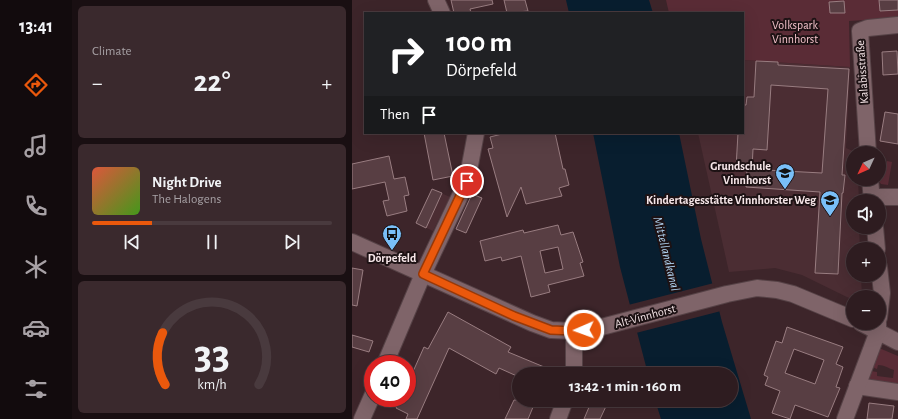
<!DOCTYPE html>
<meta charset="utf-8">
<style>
body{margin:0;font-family:"Alegreya Sans",sans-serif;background:#3a292d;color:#f1f3f6;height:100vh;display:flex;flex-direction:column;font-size:15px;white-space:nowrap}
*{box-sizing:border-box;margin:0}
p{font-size:13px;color:#a7a1a5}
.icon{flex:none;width:22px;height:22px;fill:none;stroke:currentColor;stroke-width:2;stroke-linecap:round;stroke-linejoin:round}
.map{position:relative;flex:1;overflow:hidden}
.side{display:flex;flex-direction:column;gap:6px;padding:6px;background:#190f12;width:280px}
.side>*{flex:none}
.hud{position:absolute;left:12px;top:12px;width:380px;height:122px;border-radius:0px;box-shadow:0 4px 16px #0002,0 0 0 1px #493a3e;background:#202124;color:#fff;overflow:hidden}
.needle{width:26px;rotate:226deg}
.buttons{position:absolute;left:494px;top:146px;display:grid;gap:8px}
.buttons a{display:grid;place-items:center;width:40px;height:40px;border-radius:50%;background:#2e1c20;box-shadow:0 4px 16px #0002,0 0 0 1px #493a3e;font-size:20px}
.speed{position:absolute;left:12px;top:355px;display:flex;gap:8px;font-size:20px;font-weight:700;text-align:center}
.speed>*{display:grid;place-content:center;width:52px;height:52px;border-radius:50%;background:#2e1c20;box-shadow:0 4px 16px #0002,0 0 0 1px #493a3e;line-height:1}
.speed .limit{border:6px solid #d22;background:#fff;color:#111}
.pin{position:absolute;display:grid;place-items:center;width:34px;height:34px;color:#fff;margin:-17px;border:2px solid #fff;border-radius:50%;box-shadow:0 1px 4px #0007}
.me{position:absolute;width:44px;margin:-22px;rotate:268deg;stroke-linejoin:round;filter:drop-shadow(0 0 3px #0008)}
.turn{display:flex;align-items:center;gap:14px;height:84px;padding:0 16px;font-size:18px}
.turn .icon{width:52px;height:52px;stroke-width:2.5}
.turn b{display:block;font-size:28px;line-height:34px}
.then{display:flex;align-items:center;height:38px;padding:0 16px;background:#0003;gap:8px;font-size:15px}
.big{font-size:30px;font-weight:700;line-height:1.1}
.side .widget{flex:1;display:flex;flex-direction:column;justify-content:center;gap:6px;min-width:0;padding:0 14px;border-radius:6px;background:#3a292d}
.side .dial{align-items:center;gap:0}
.dial svg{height:104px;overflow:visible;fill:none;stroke:#493a3e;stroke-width:7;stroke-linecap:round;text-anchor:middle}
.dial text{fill:#f1f3f6;stroke:none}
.song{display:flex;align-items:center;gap:12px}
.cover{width:48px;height:48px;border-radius:6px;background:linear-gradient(135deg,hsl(10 70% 55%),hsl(100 70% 35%))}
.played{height:4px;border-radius:2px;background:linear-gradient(90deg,#ea580c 25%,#493a3e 25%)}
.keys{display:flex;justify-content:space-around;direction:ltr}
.heat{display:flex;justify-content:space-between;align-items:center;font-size:22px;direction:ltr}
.trip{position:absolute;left:160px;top:367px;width:226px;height:40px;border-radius:20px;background:#2e1c20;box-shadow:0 4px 16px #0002,0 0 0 1px #493a3e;font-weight:700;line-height:40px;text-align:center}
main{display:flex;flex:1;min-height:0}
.dock{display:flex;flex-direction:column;width:72px;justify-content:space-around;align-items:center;background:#120b0d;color:#a7a1a5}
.dock .icon{width:28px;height:28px}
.dock .selected{color:#ea580c}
.dock b{font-size:18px;color:#f1f3f6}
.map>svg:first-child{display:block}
</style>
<main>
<nav class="dock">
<b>13:41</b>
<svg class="icon selected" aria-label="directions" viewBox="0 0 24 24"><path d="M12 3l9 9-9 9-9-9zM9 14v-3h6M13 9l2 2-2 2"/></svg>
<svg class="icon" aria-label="music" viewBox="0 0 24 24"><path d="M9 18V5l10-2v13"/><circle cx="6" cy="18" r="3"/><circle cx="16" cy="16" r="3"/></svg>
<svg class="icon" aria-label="phone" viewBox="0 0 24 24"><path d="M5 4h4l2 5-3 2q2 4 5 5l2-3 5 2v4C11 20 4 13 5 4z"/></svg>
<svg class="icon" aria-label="climate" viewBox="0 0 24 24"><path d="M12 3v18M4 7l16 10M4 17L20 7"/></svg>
<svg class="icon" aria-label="car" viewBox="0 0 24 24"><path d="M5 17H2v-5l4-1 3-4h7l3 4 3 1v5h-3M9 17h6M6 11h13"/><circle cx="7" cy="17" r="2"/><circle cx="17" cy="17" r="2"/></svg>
<svg class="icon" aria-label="filters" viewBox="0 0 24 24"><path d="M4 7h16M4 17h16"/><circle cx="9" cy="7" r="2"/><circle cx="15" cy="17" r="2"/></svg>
</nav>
<section class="side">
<div class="widget"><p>Climate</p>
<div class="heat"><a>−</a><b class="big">22°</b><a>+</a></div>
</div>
<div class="widget">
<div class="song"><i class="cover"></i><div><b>Night Drive</b><p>The Halogens</p></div></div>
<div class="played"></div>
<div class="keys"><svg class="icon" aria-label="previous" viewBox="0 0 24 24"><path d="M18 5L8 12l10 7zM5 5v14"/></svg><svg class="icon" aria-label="pause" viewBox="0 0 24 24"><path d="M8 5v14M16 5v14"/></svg><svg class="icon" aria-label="next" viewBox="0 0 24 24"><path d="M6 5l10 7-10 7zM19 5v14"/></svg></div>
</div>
<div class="widget dial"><svg viewBox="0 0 100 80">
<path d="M14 69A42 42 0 1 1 86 69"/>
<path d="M14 69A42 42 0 0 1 12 29" stroke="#ea580c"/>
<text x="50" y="56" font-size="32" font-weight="700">33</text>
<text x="50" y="72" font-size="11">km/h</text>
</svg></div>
</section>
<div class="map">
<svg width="546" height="419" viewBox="0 0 546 419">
<rect width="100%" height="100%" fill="#3d252a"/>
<g fill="#4b2d33">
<path d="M391,60L498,67L494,148L505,153H501V179H506L507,201H501V227H507L508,249H501V275H509L510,297H501V300L450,275L423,268L377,272L346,133H391Z"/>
<path d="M80,189L98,197L81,231L64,223Z"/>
</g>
<g fill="#5a2c36">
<path d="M314,0H546V18L497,21L498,67L391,60V13H317Z"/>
<path d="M535,161L540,162L536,185L529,184L525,179H527V168L533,169Z"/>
<path d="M527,348L546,356V386L515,381L519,371L525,372V376L541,378L542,370C536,368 532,365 526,365L525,369L520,367Z"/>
</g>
<g fill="#081e2f">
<path d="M214,0H297L301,13H217Z"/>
<path d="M241,133H327L349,239L370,322L399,419H309L303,400H379V374H296L268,267Z"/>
</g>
<path fill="#3d252a" d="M362,283L369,311L284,333L276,305Z"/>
<g fill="#583e43" stroke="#997d81" fill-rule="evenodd">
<path d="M99,0H140L141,4L118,9L119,13H102Z"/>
<path d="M152,0H173L176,11L155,13Z"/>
<path d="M527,0H546V10L528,11Z"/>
<path d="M492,1L493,13H478L477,2Z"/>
<path d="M545,51L546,74L531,75L530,52Z"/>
<path d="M404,61L426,62V65L497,69L490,175H493L491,193H490L486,274L463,273L468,192L394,187L395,169L470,173L476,89L419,85L415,150L401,149L400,169L384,168L386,133H391V105H394L395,97H402Z"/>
<path d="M533,112L546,114V144L528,141Z"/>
<path d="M72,133H92L101,176L81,180Z"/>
<path d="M154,133H203L211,169H213L217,185L207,188L210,196L174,204L169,187L155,217L136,149L141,148L138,137Z"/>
<path d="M37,156L42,179L53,177L57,195L52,196L55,211L35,216L31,201L37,200L33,182L0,189V164Z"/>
<path d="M80,189L90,193L74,228L64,223Z"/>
<path d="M120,194L130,198L114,233L104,229Z"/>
<path d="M206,225L209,235L221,232L231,262L228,263L232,276L196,285L198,292L179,297L169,256L150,261L149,257L133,261L128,241L171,230L172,233ZM206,247L211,269L193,273L188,251Z"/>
<path d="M0,268L11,270L5,306L0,305Z"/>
<path d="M96,312L159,347L156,352L209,374H167V377L147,368L144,374L97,348L65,419H54L56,414L44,408L49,398H55V385L72,347L76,349Z"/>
<path d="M435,327L491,347L484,364L491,367L484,387L488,388L476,417L443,405L438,419L420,413L428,391L413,385L416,377L412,375L424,341L430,343ZM442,349L472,360L463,384L433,373Z"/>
<path d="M0,335L21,341L17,352L0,347Z"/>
<path d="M162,400H184L176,419H153Z"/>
<path d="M240,400H257L248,419H232Z"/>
<path d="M517,403L542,406L540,419H515Z"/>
</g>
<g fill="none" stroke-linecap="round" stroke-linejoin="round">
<defs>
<g id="minor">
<path d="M84,0L90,13"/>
<path d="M516,153L508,31L516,28L546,25"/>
<path d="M518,179L520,201"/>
<path d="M520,197H546"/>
<path d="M523,227L525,249"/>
<path d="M0,242L180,323L199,330L222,331L242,329L375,294L405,288L425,290L441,294L501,319"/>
<path d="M527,267L530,293L527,318"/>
<path d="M509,323L546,342"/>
<path d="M33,364L71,274L115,181L124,133"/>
<path d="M222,374V331"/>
<path d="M505,386L546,392"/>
<path d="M10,419L21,394"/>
<path d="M206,419L213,400"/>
<path d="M493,419L526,331V323"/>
</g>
</defs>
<use href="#minor" stroke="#564246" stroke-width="18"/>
<use href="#minor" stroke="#7f6469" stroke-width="16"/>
</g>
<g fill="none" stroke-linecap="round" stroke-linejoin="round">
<defs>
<path id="route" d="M115,181L71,274L162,316L199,330L222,331L232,330"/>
</defs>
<use href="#route" stroke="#983908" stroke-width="10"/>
<use href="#route" stroke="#ea580c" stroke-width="7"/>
</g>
<defs>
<symbol id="school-pin" viewBox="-11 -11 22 30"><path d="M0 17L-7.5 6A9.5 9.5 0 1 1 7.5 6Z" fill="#79bff8" stroke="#1d1214"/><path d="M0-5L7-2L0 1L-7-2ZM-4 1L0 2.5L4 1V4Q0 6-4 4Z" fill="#111"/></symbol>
<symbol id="bus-pin" viewBox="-11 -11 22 30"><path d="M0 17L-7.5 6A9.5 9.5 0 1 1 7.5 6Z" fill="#79bff8" stroke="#1d1214"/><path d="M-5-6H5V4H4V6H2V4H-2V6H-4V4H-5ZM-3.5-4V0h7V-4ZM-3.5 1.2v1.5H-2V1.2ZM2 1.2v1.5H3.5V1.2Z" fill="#111"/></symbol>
</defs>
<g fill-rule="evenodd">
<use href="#school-pin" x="422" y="162" width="22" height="30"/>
<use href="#school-pin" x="467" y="189" width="22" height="30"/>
<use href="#bus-pin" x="29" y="223" width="22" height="30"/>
</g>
<g text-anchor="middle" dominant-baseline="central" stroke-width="4" stroke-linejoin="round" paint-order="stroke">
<g font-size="12" fill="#f3c2ca" stroke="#1d1214">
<text x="443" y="25">Volkspark<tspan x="443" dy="14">Vinnhorst</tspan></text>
</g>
<g font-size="12" fill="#f6e6e8" stroke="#1d1214">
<text transform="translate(510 72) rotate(-94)">Kalabisstraße</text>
<text transform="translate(293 316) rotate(-15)">Alt-Vinnhorst</text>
</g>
<g font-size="12" font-weight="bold" fill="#f6e6e8" stroke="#1d1214" text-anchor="end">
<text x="419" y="166">Grundschule<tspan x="419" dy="14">Vinnhorst</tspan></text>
<text x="464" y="200">Kindertagesstätte Vinnhorster Weg</text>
<text x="40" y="258" text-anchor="middle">Dörpefeld</text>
</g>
<g font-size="13" font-style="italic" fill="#b0d3f1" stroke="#1d1214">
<text transform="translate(314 254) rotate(76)">Mittellandkanal</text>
</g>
</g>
</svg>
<div class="buttons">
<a><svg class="needle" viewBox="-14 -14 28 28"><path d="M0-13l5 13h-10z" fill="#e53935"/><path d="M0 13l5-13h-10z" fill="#a7a1a5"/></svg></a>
<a><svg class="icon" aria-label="sound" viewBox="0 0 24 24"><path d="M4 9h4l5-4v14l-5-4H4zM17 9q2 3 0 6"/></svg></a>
<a>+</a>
<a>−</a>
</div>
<div class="speed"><div class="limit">40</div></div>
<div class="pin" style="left:115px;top:181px;background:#d93025"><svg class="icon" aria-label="arrive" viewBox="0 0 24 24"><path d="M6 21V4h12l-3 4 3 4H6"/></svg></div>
<svg class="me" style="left:232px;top:330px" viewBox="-20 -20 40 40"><circle r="17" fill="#ea580c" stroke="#fff" stroke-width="3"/><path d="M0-11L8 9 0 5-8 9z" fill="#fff"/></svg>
<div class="trip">13:42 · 1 min · 160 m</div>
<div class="hud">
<div class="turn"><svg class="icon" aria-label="right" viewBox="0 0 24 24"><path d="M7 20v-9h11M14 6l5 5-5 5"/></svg><div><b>100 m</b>Dörpefeld</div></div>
<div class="then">Then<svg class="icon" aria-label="arrive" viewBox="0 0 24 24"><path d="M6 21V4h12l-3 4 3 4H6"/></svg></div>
</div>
</div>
</main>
